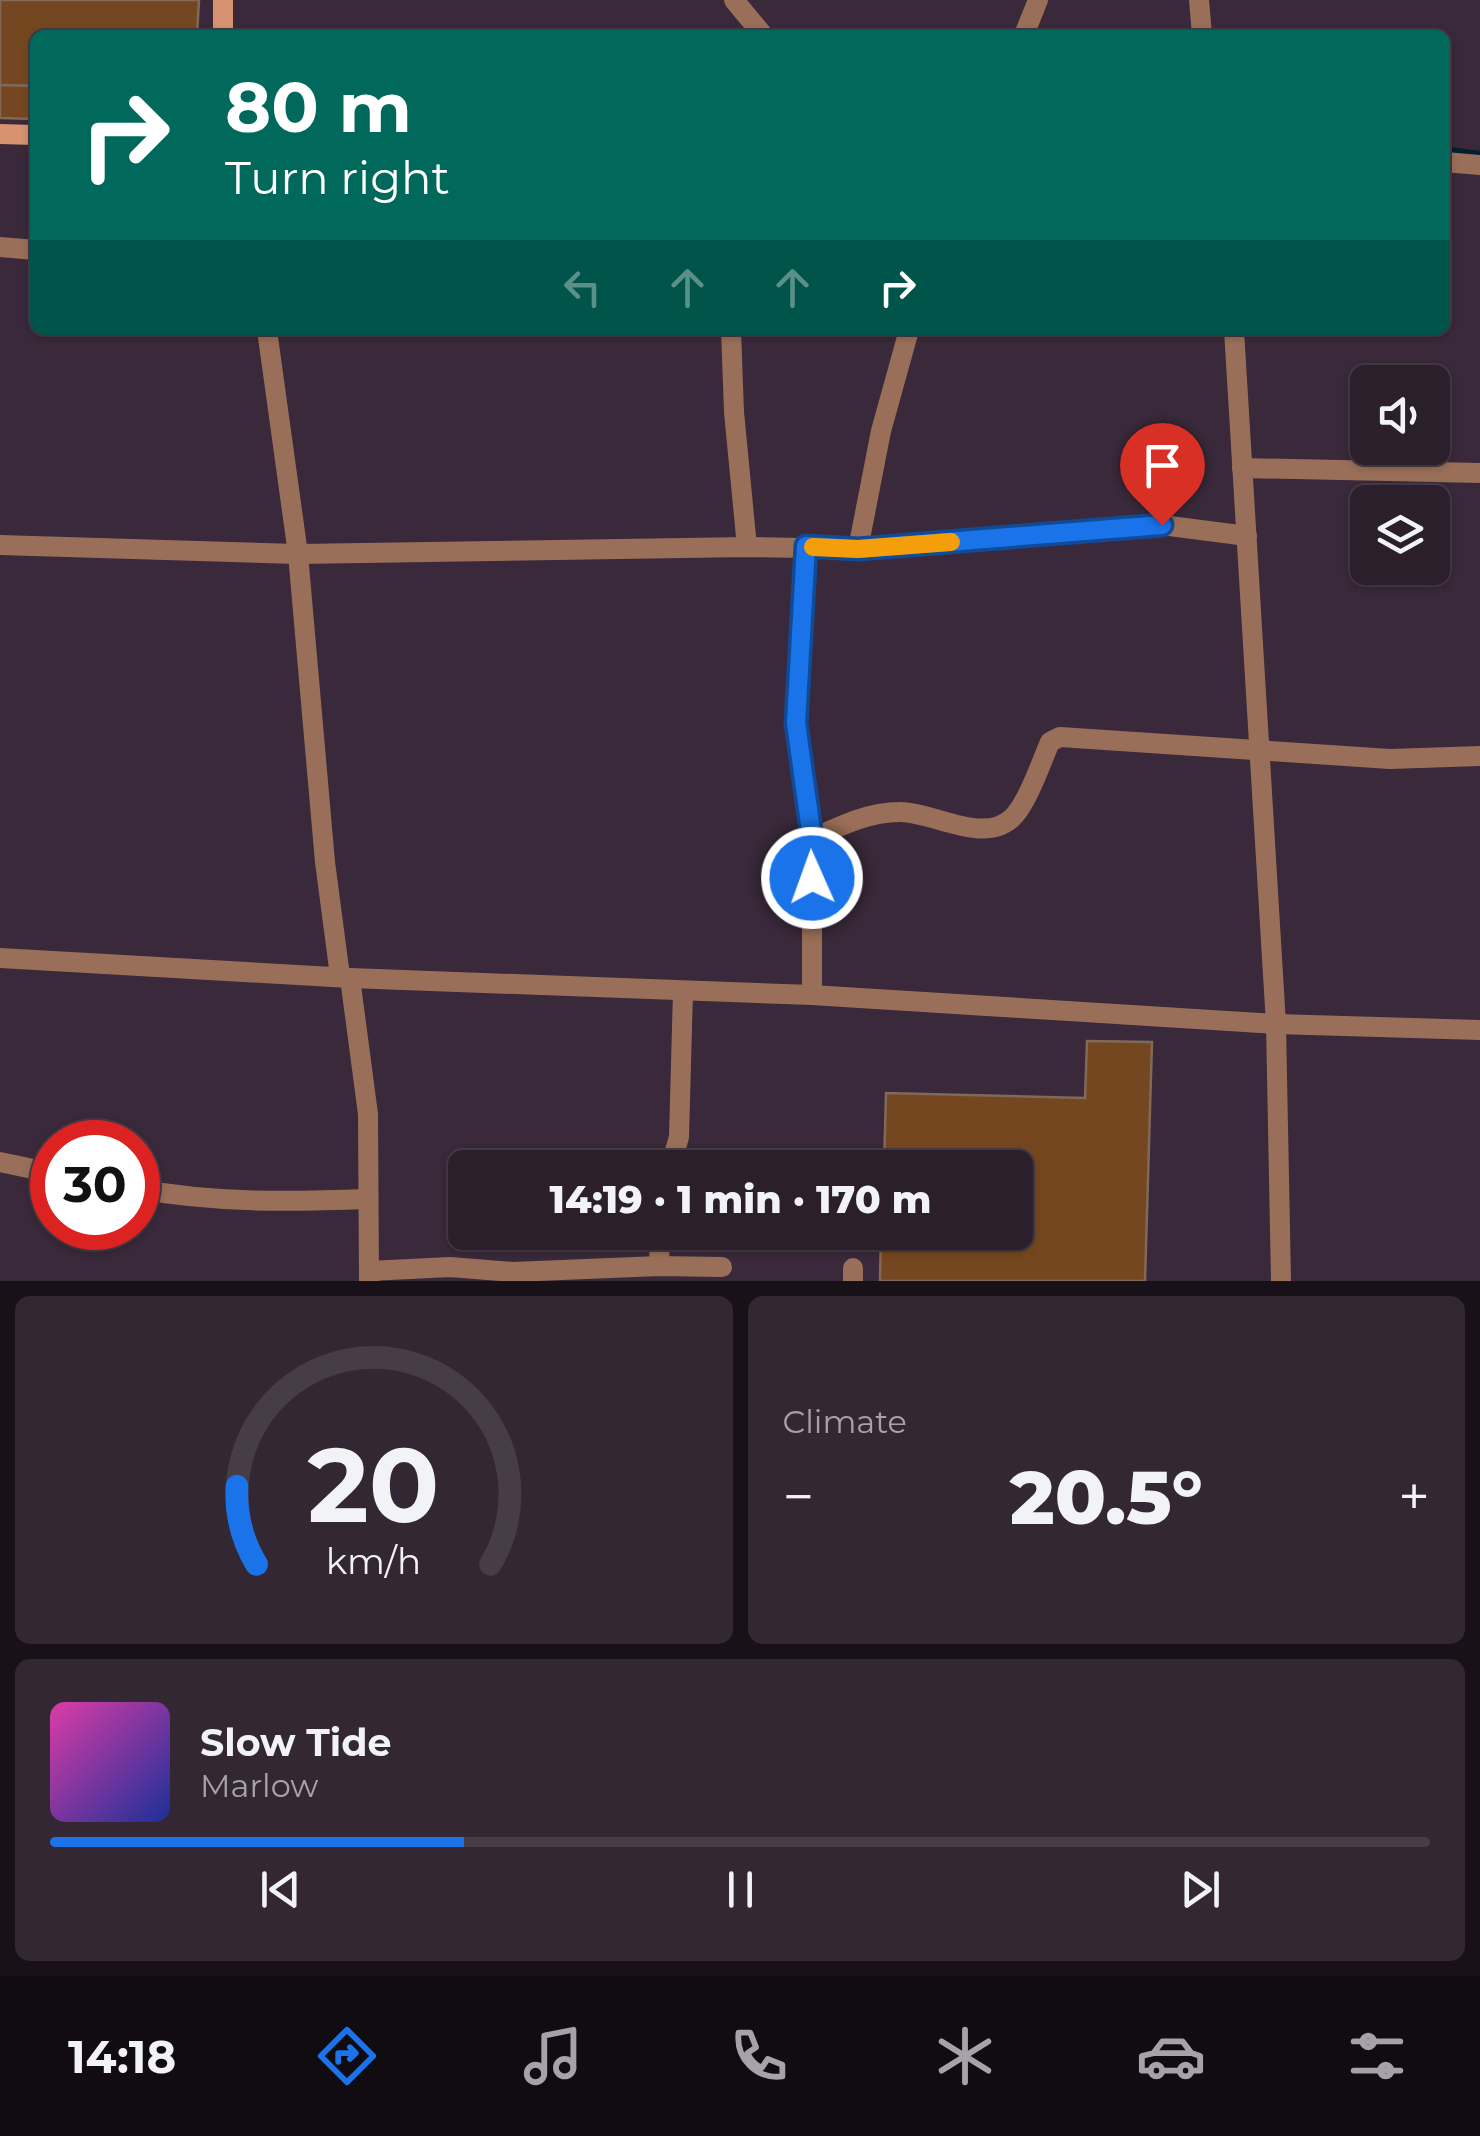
<!DOCTYPE html>
<meta charset="utf-8">
<style>
body{margin:0;font-family:Montserrat,sans-serif;background:#332734;color:#f1f3f6;height:100vh;display:flex;flex-direction:column;font-size:38px;white-space:nowrap}
*{box-sizing:border-box;margin:0}
p{font-size:32px;color:#a6a2a9}
.icon{flex:none;width:55px;height:55px;fill:none;stroke:currentColor;stroke-width:2;stroke-linecap:round;stroke-linejoin:round}
.map{position:relative;height:1281px;overflow:hidden}
.sheet{display:flex;flex-direction:column;gap:15px;padding:15px;background:#181118;flex:1}
.sheet>*{flex:none}
.guide{position:absolute;left:30px;top:30px;width:1420px;height:305px;border-radius:15px;box-shadow:0 2px 8px #0004,0 0 0 2px #473d48;background:#00695c;color:#fff;overflow:hidden}
.controls{position:absolute;left:1350px;top:365px;display:grid;gap:20px}
.controls a{display:grid;place-items:center;width:100px;height:100px;border-radius:15px;background:#2b1f2c;box-shadow:0 2px 8px #0004,0 0 0 2px #473d48;font-size:50px}
.speed{position:absolute;left:30px;top:1120px;display:flex;gap:20px;font-size:50px;font-weight:700;text-align:center}
.speed>*{display:grid;place-content:center;width:130px;height:130px;border-radius:50%;background:#2b1f2c;box-shadow:0 2px 8px #0004,0 0 0 2px #473d48;line-height:1}
.speed .limit{border:15px solid #d22;background:#fff;color:#111}
.pin{position:absolute;display:grid;place-items:center;width:85px;height:85px;color:#fff;margin:-102px -42px;border-radius:50% 50% 50% 0;rotate:-45deg;box-shadow:0 0 10px #0007}
.pin .icon{rotate:45deg}
.me{position:absolute;width:110px;margin:-55px;rotate:358deg;stroke-linejoin:round;filter:drop-shadow(0 0 8px #0008)}
.turn{display:flex;align-items:center;gap:35px;height:210px;padding:0 30px;font-size:45px}
.turn .icon{width:130px;height:130px;stroke-width:2.5}
.turn b{display:block;font-size:70px;line-height:85px}
.lanes{display:flex;align-items:center;height:95px;padding:0 30px;background:#0003;justify-content:center;gap:50px;direction:ltr}
.lanes .off{opacity:.35}
.big{font-size:75px;font-weight:800;line-height:1.1}
.sheet .card{flex:1;display:flex;flex-direction:column;justify-content:center;gap:15px;min-width:0;padding:0 35px;border-radius:15px;background:#332734}
.sheet .dial{align-items:center;gap:0}
.dial svg{height:260px;overflow:visible;fill:none;stroke:#473d48;stroke-width:7;stroke-linecap:round;text-anchor:middle}
.dial text{fill:#f1f3f6;stroke:none}
.song{display:flex;align-items:center;gap:30px}
.cover{width:120px;height:120px;border-radius:15px;background:linear-gradient(135deg,hsl(320 70% 55%),hsl(230 70% 35%))}
.played{height:10px;border-radius:5px;background:linear-gradient(90deg,#1a73e8 30%,#473d48 30%)}
.keys{display:flex;justify-content:space-around;direction:ltr}
.heat{display:flex;justify-content:space-between;align-items:center;font-size:55px;direction:ltr}
.sheet .tiles{flex:1;display:grid;gap:15px;grid-template-columns:1fr 1fr}
.card:last-child{grid-column:span 2}
.trip{position:absolute;left:448px;top:1150px;width:585px;height:100px;border-radius:15px;background:#2b1f2c;box-shadow:0 2px 8px #0004,0 0 0 2px #473d48;font-weight:800;line-height:100px;text-align:center}
.tab-bar{display:flex;height:160px;justify-content:space-around;align-items:center;background:#110c12;color:#a6a2a9}
.tab-bar .icon{width:70px;height:70px}
.tab-bar .selected{color:#1a73e8}
.tab-bar b{font-size:45px;color:#f1f3f6}
.map>svg:first-child{display:block}
</style>
<div class="map">
<svg width="1480" height="1281" viewBox="0 0 1480 1281">
<rect width="100%" height="100%" fill="#39293a"/>
<g fill="none" stroke-linecap="round" stroke-linejoin="round">
<path stroke="#002030" stroke-width="9" d="M1445,151L1477,155"/>
</g>
<g fill="#754720" stroke="#806959" stroke-width="2.5">
<path d="M0,0H199L197,35H35V86L0,85Z"/>
<path d="M0,85L35,86V119L0,118Z"/>
<path d="M1087,1041L1152,1042L1145,1281H880L881,1232H1015V1168H884L886,1093L1085,1098Z"/>
</g>
<g fill="none" stroke-linecap="round" stroke-linejoin="round">
<g stroke="#9a6f59" stroke-width="20">
<path d="M734,0L763,35"/>
<path d="M1199,0L1202,35"/>
<path d="M1024,35L1038,0"/>
<path d="M1445,162L1480,165"/>
<path d="M0,247L35,250"/>
<path d="M267,330L298,554L325,862L340,976"/>
<path d="M731,330L734,412L747,547"/>
<path d="M1234,330L1276,1024L1281,1281"/>
<path d="M1242,468L1480,473"/>
<path d="M0,545L298,554L747,547L858,549L1162,525L1247,536"/>
<path d="M806,547L796,723L812,839V995"/>
<path d="M858,549L881,431L909,330"/>
<path d="M812,839C840,826 868,812 900,812C934,812 983,845 1012,818C1027,804 1041,763 1050,742L1060,737L1390,759L1480,756"/>
<path d="M0,958L350,978L812,995L1276,1024L1480,1030"/>
<path d="M350,978L368,1114L369,1281"/>
<path d="M0,1162L52,1173"/>
<path d="M670,1168L679,1137L683,991"/>
<path d="M138,1189C215,1203 290,1202 368,1199"/>
<path d="M659,1266L660,1232"/>
<path d="M853,1268V1281"/>
<path d="M369,1271L450,1267L513,1272L659,1266L722,1267"/>
</g>
<g stroke="#d7926f" stroke-width="20">
<path d="M223,0V35"/>
<path d="M0,134L35,135"/>
</g>
</g>
<g fill="none" stroke-linecap="round" stroke-linejoin="round">
<defs>
<path id="route" d="M812,878V838L796,723L806,546L858,549L1162,525"/>
</defs>
<use href="#route" stroke="#114b97" stroke-width="25"/>
<use href="#route" stroke="#1a73e8" stroke-width="18"/>
<path stroke="#f59e0b" stroke-width="18" d="M813,547L858,549L951,542"/>
</g>
</svg>
<div class="controls">
<a><svg class="icon" aria-label="sound" viewBox="0 0 24 24"><path d="M4 9h4l5-4v14l-5-4H4zM17 9q2 3 0 6"/></svg></a>
<a><svg class="icon" aria-label="layers" viewBox="0 0 24 24"><path d="M12 4l9 5-9 5-9-5zM3 14l9 5 9-5"/></svg></a>
</div>
<div class="speed"><div class="limit">30</div></div>
<div class="pin" style="left:1162px;top:525px;background:#d93025"><svg class="icon" aria-label="arrive" viewBox="0 0 24 24"><path d="M6 21V4h12l-3 4 3 4H6"/></svg></div>
<svg class="me" style="left:812px;top:878px" viewBox="-20 -20 40 40"><circle r="17" fill="#1a73e8" stroke="#fff" stroke-width="3"/><path d="M0-11L8 9 0 5-8 9z" fill="#fff"/></svg>
<div class="trip">14:19 · 1 min · 170 m</div>
<div class="guide">
<div class="turn"><svg class="icon" aria-label="right" viewBox="0 0 24 24"><path d="M7 20v-9h11M14 6l5 5-5 5"/></svg><div><b>80 m</b>Turn right</div></div>
<div class="lanes"><svg class="icon off" aria-label="left" viewBox="0 0 24 24"><path d="M17 20v-9H6M10 6l-5 5 5 5"/></svg><svg class="icon off" aria-label="ahead" viewBox="0 0 24 24"><path d="M12 20V5M6 11l6-6 6 6"/></svg><svg class="icon off" aria-label="ahead" viewBox="0 0 24 24"><path d="M12 20V5M6 11l6-6 6 6"/></svg><svg class="icon" aria-label="right" viewBox="0 0 24 24"><path d="M7 20v-9h11M14 6l5 5-5 5"/></svg></div>
</div>
</div>
<section class="sheet">
<div class="tiles">
<div class="card dial"><svg viewBox="0 0 100 80">
<path d="M14 69A42 42 0 1 1 86 69"/>
<path d="M14 69A42 42 0 0 1 8 45" stroke="#1a73e8"/>
<text x="50" y="56" font-size="32" font-weight="700">20</text>
<text x="50" y="72" font-size="11">km/h</text>
</svg></div>
<div class="card"><p>Climate</p>
<div class="heat"><a>−</a><b class="big">20.5°</b><a>+</a></div>
</div>
<div class="card">
<div class="song"><i class="cover"></i><div><b>Slow Tide</b><p>Marlow</p></div></div>
<div class="played"></div>
<div class="keys"><svg class="icon" aria-label="previous" viewBox="0 0 24 24"><path d="M18 5L8 12l10 7zM5 5v14"/></svg><svg class="icon" aria-label="pause" viewBox="0 0 24 24"><path d="M8 5v14M16 5v14"/></svg><svg class="icon" aria-label="next" viewBox="0 0 24 24"><path d="M6 5l10 7-10 7zM19 5v14"/></svg></div>
</div>
</div>
</section>
<nav class="tab-bar">
<b>14:18</b>
<svg class="icon selected" aria-label="directions" viewBox="0 0 24 24"><path d="M12 3l9 9-9 9-9-9zM9 14v-3h6M13 9l2 2-2 2"/></svg>
<svg class="icon" aria-label="music" viewBox="0 0 24 24"><path d="M9 18V5l10-2v13"/><circle cx="6" cy="18" r="3"/><circle cx="16" cy="16" r="3"/></svg>
<svg class="icon" aria-label="phone" viewBox="0 0 24 24"><path d="M5 4h4l2 5-3 2q2 4 5 5l2-3 5 2v4C11 20 4 13 5 4z"/></svg>
<svg class="icon" aria-label="climate" viewBox="0 0 24 24"><path d="M12 3v18M4 7l16 10M4 17L20 7"/></svg>
<svg class="icon" aria-label="car" viewBox="0 0 24 24"><path d="M5 17H2v-5l4-1 3-4h7l3 4 3 1v5h-3M9 17h6M6 11h13"/><circle cx="7" cy="17" r="2"/><circle cx="17" cy="17" r="2"/></svg>
<svg class="icon" aria-label="filters" viewBox="0 0 24 24"><path d="M4 7h16M4 17h16"/><circle cx="9" cy="7" r="2"/><circle cx="15" cy="17" r="2"/></svg>
</nav>
